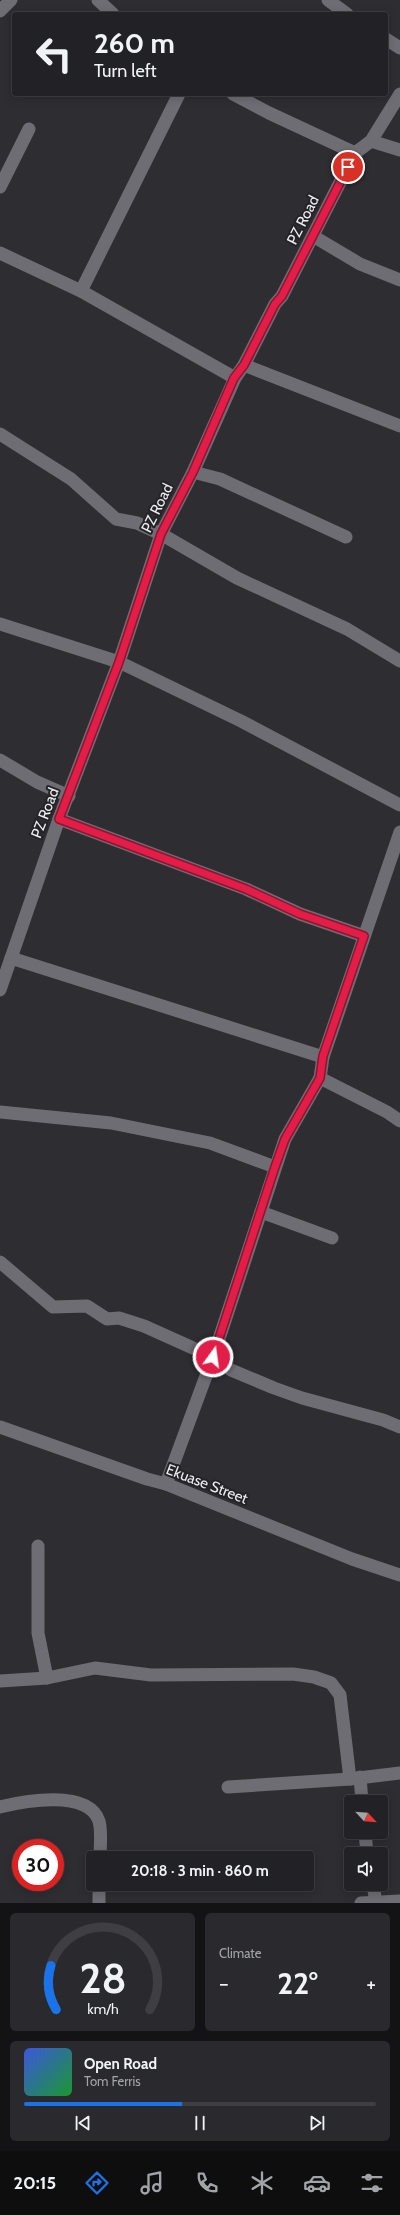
<!DOCTYPE html>
<meta charset="utf-8">
<style>
body{margin:0;font-family:Cabin,sans-serif;background:#2a2a2e;color:#f1f3f6;height:100vh;display:flex;flex-direction:column;font-size:15px;white-space:nowrap}
*{box-sizing:border-box;margin:0}
p{font-size:13px;color:#a2a4a7}
.icon{flex:none;width:22px;height:22px;fill:none;stroke:currentColor;stroke-width:2;stroke-linecap:round;stroke-linejoin:round}
.map{position:relative;height:1903px;overflow:hidden}
.side{display:flex;flex-direction:column;gap:10px;padding:10px;background:#131315;flex:1}
.side>*{flex:none}
.banner{position:absolute;left:12px;top:12px;width:376px;height:84px;border-radius:4px;box-shadow:0 2px 10px #0003,0 0 0 1px #3f3f43;background:#222226;color:#f1f3f6;overflow:hidden}
.needle{width:26px;rotate:116deg}
.controls{position:absolute;left:344px;top:1795px;display:grid;gap:8px}
.controls a{display:grid;place-items:center;width:44px;height:44px;border-radius:4px;background:#222226;box-shadow:0 2px 10px #0003,0 0 0 1px #3f3f43;font-size:20px}
.speed{position:absolute;left:12px;top:1839px;display:flex;gap:8px;font-size:20px;font-weight:700;text-align:center}
.speed>*{display:grid;place-content:center;width:52px;height:52px;border-radius:50%;background:#222226;box-shadow:0 2px 10px #0003,0 0 0 1px #3f3f43;line-height:1}
.speed .limit{border:6px solid #d22;background:#fff;color:#111}
.pin{position:absolute;display:grid;place-items:center;width:34px;height:34px;color:#fff;margin:-17px;border:2px solid #fff;border-radius:50%;box-shadow:0 1px 4px #0007}
.me{position:absolute;width:44px;margin:-22px;rotate:14deg;stroke-linejoin:round;filter:drop-shadow(0 0 3px #0008)}
.turn{display:flex;align-items:center;gap:14px;height:84px;padding:0 16px;font-size:18px}
.turn .icon{width:52px;height:52px;stroke-width:2.5}
.turn b{display:block;font-size:28px;line-height:34px}
.big{font-size:30px;font-weight:700;line-height:1.1}
.side .tile{flex:1;display:flex;flex-direction:column;justify-content:center;gap:6px;min-width:0;padding:0 14px;border-radius:6px;background:#2a2a2e}
.side .dial{align-items:center;gap:0}
.dial svg{height:104px;overflow:visible;fill:none;stroke:#3f3f43;stroke-width:7;stroke-linecap:round;text-anchor:middle}
.dial text{fill:#f1f3f6;stroke:none}
.song{display:flex;align-items:center;gap:12px}
.cover{width:48px;height:48px;border-radius:6px;background:linear-gradient(135deg,hsl(230 70% 55%),hsl(130 70% 35%))}
.played{height:4px;border-radius:2px;background:linear-gradient(90deg,#1a73e8 45%,#3f3f43 45%)}
.keys{display:flex;justify-content:space-around;direction:ltr}
.heat{display:flex;justify-content:space-between;align-items:center;font-size:22px;direction:ltr}
.side .tiles{flex:1;display:grid;gap:10px;grid-template-columns:1fr 1fr}
.tile:last-child{grid-column:span 2}
.trip{position:absolute;left:86px;top:1851px;width:228px;height:40px;border-radius:4px;background:#222226;box-shadow:0 2px 10px #0003,0 0 0 1px #3f3f43;font-weight:700;line-height:40px;text-align:center}
.tab-bar{display:flex;height:64px;justify-content:space-around;align-items:center;background:#0e0e0f;color:#a2a4a7}
.tab-bar .icon{width:28px;height:28px}
.tab-bar .current{color:#1a73e8}
.tab-bar b{font-size:18px;color:#f1f3f6}
.map>svg:first-child{display:block}
</style>
<div class="map">
<svg width="400" height="1903" viewBox="0 0 400 1903">
<rect width="100%" height="100%" fill="#2e2d32"/>
<g fill="none" stroke-linecap="round" stroke-linejoin="round">
<g stroke="#6f6d74" stroke-width="13">
<path d="M98,0L113,14"/>
<path d="M328,0L347,14"/>
<path d="M0,11L11,0"/>
<path d="M386,39L400,48"/>
<path d="M233,94L269,113L355,153"/>
<path d="M371,141L400,150"/>
<path d="M0,187L29,129"/>
<path d="M313,236L360,264L400,280"/>
<path d="M0,253L81,291L235,378"/>
<path d="M81,291L179,94"/>
<path d="M244,365L400,426"/>
<path d="M0,434L71,479L116,519L137,523L161,534L237,578L347,629L400,661"/>
<path d="M193,472L220,479L346,537"/>
<path d="M0,624L119,662L241,721L400,805"/>
<path d="M0,760L37,782L69,796"/>
<path d="M59,819L246,889L300,914L364,936"/>
<path d="M11,958L323,1057"/>
<path d="M0,990L59,819L119,662L161,534L193,472L235,378L244,365L275,304L282,296L355,153L371,141L400,94"/>
<path d="M320,1078L387,1112L400,1121"/>
<path d="M0,1112L111,1123L210,1143L275,1167"/>
<path d="M261,1212L332,1238"/>
<path d="M0,1262L53,1307L87,1306L107,1319L119,1318L144,1326L213,1357L231,1370L274,1388L302,1398L383,1420L400,1427"/>
<path d="M0,1427L147,1479L166,1484L352,1559L400,1575"/>
<path d="M166,1484L213,1357L285,1139L320,1078L323,1057L400,832"/>
<path d="M38,1546V1633L47,1678"/>
<path d="M0,1681L47,1678L95,1668L151,1675L293,1674L314,1677L331,1683L340,1695L350,1779"/>
<path d="M360,1777L362,1802"/>
<path d="M228,1787L350,1779L400,1773"/>
<path d="M0,1807C24,1801 88,1789 99,1821C102,1832 100,1846 100,1858"/>
<path d="M365,1832L367,1854"/>
<path d="M373,1884L376,1903"/>
<path d="M99,1903V1884"/>
<path d="M361,1903L400,1901"/>
</g>
</g>
<g fill="none" stroke-linecap="round" stroke-linejoin="round">
<defs>
<path id="route" d="M213,1357L275,1167L285,1139L320,1078L323,1056L364,936L300,914L246,889L59,819L119,662L161,534L193,472L234,378L244,365L275,304L282,296L348,167"/>
</defs>
<use href="#route" stroke="#92132f" stroke-width="10"/>
<use href="#route" stroke="#e11d48" stroke-width="7"/>
</g>
<g text-anchor="middle" dominant-baseline="central" stroke-width="4" stroke-linejoin="round" paint-order="stroke">
<g font-size="15" fill="#eeeef1" stroke="#242328">
<text transform="translate(303 220) rotate(-63)">PZ Road</text>
<text transform="translate(157 508) rotate(-64)">PZ Road</text>
<text transform="translate(45 813) rotate(-69)">PZ Road</text>
<text transform="translate(207 1484) rotate(21)">Ekuase Street</text>
</g>
</g>
</svg>
<div class="controls">
<a><svg class="needle" viewBox="-14 -14 28 28"><path d="M0-13l5 13h-10z" fill="#e53935"/><path d="M0 13l5-13h-10z" fill="#a2a4a7"/></svg></a>
<a><svg class="icon" aria-label="sound" viewBox="0 0 24 24"><path d="M4 9h4l5-4v14l-5-4H4zM17 9q2 3 0 6"/></svg></a>
</div>
<div class="speed"><div class="limit">30</div></div>
<div class="pin" style="left:348px;top:167px;background:#d93025"><svg class="icon" aria-label="arrive" viewBox="0 0 24 24"><path d="M6 21V4h12l-3 4 3 4H6"/></svg></div>
<svg class="me" style="left:213px;top:1357px" viewBox="-20 -20 40 40"><circle r="17" fill="#e11d48" stroke="#fff" stroke-width="3"/><path d="M0-11L8 9 0 5-8 9z" fill="#fff"/></svg>
<div class="trip">20:18 · 3 min · 860 m</div>
<div class="banner">
<div class="turn"><svg class="icon" aria-label="left" viewBox="0 0 24 24"><path d="M17 20v-9H6M10 6l-5 5 5 5"/></svg><div><b>260 m</b>Turn left</div></div>
</div>
</div>
<section class="side">
<div class="tiles">
<div class="tile dial"><svg viewBox="0 0 100 80">
<path d="M14 69A42 42 0 1 1 86 69"/>
<path d="M14 69A42 42 0 0 1 10 35" stroke="#1a73e8"/>
<text x="50" y="56" font-size="32" font-weight="700">28</text>
<text x="50" y="72" font-size="11">km/h</text>
</svg></div>
<div class="tile"><p>Climate</p>
<div class="heat"><a>−</a><b class="big">22°</b><a>+</a></div>
</div>
<div class="tile">
<div class="song"><i class="cover"></i><div><b>Open Road</b><p>Tom Ferris</p></div></div>
<div class="played"></div>
<div class="keys"><svg class="icon" aria-label="previous" viewBox="0 0 24 24"><path d="M18 5L8 12l10 7zM5 5v14"/></svg><svg class="icon" aria-label="pause" viewBox="0 0 24 24"><path d="M8 5v14M16 5v14"/></svg><svg class="icon" aria-label="next" viewBox="0 0 24 24"><path d="M6 5l10 7-10 7zM19 5v14"/></svg></div>
</div>
</div>
</section>
<nav class="tab-bar">
<b>20:15</b>
<svg class="icon current" aria-label="directions" viewBox="0 0 24 24"><path d="M12 3l9 9-9 9-9-9zM9 14v-3h6M13 9l2 2-2 2"/></svg>
<svg class="icon" aria-label="music" viewBox="0 0 24 24"><path d="M9 18V5l10-2v13"/><circle cx="6" cy="18" r="3"/><circle cx="16" cy="16" r="3"/></svg>
<svg class="icon" aria-label="phone" viewBox="0 0 24 24"><path d="M5 4h4l2 5-3 2q2 4 5 5l2-3 5 2v4C11 20 4 13 5 4z"/></svg>
<svg class="icon" aria-label="climate" viewBox="0 0 24 24"><path d="M12 3v18M4 7l16 10M4 17L20 7"/></svg>
<svg class="icon" aria-label="car" viewBox="0 0 24 24"><path d="M5 17H2v-5l4-1 3-4h7l3 4 3 1v5h-3M9 17h6M6 11h13"/><circle cx="7" cy="17" r="2"/><circle cx="17" cy="17" r="2"/></svg>
<svg class="icon" aria-label="filters" viewBox="0 0 24 24"><path d="M4 7h16M4 17h16"/><circle cx="9" cy="7" r="2"/><circle cx="15" cy="17" r="2"/></svg>
</nav>
